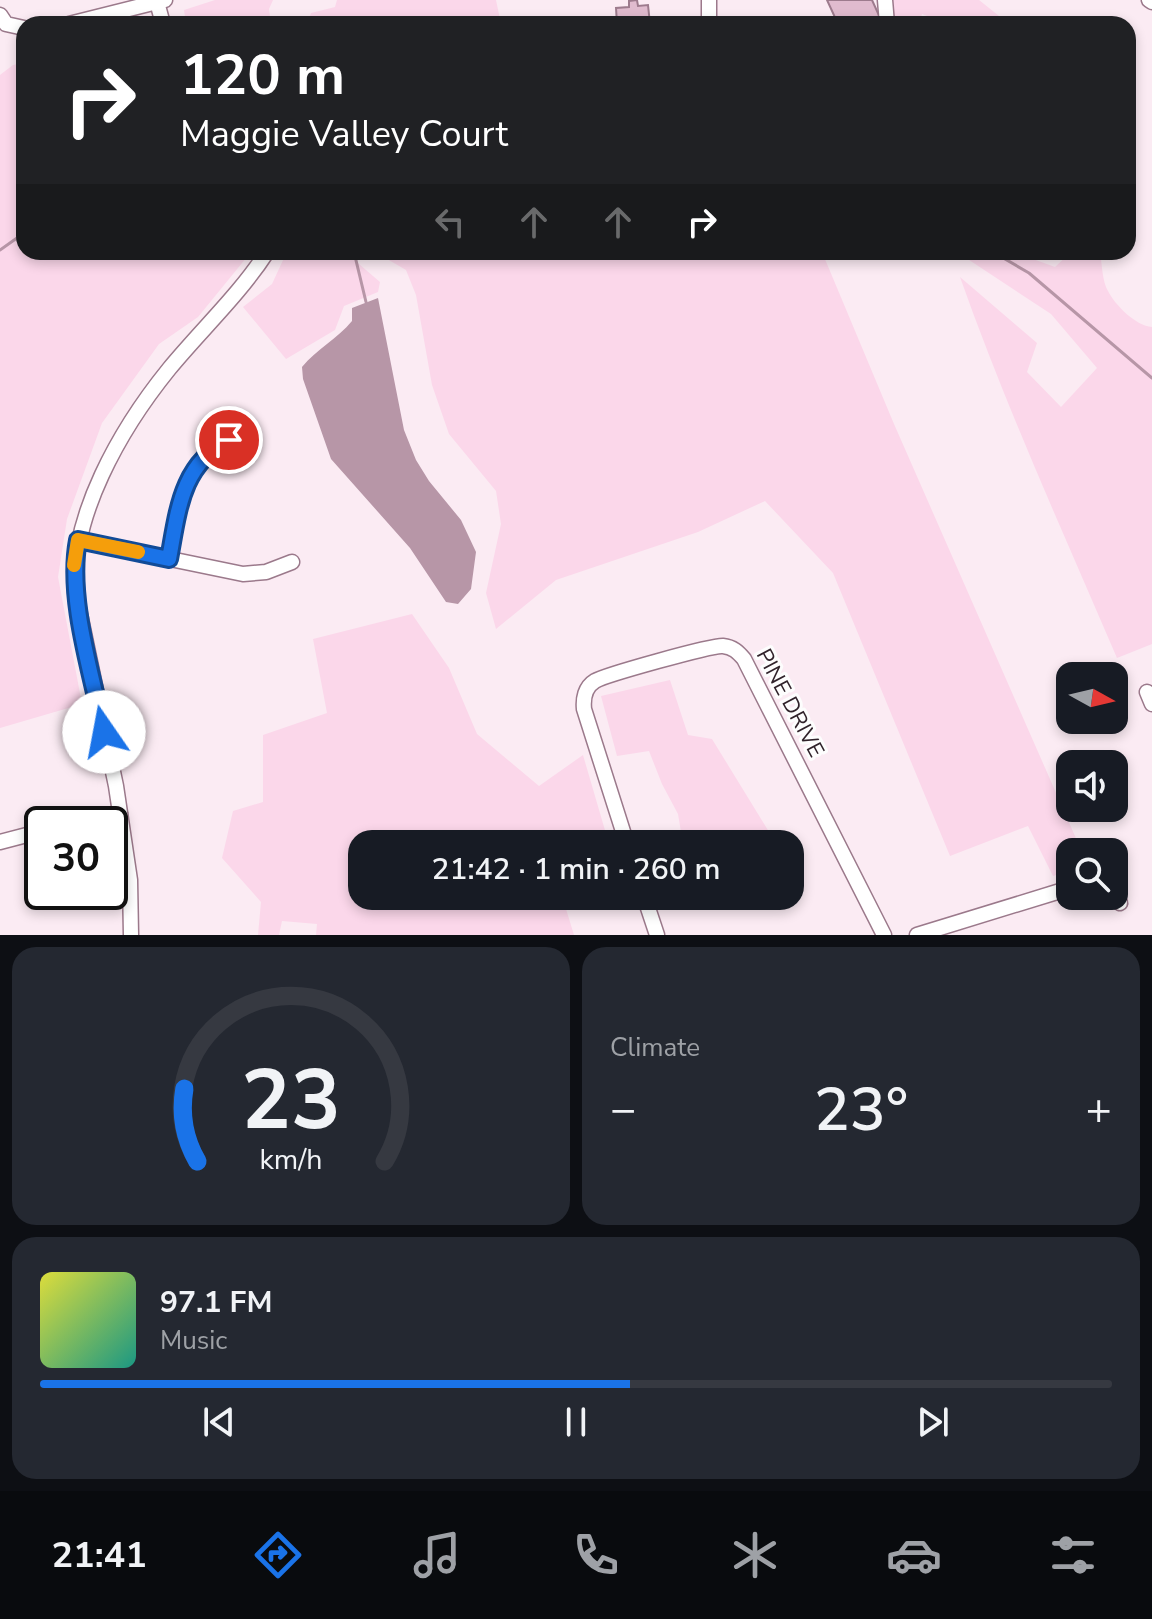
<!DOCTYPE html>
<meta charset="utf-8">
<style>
body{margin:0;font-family:"Nunito Sans",sans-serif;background:#242831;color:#f1f3f6;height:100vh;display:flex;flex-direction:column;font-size:30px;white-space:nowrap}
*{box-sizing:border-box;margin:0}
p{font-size:26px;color:#9ea1a6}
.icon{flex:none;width:44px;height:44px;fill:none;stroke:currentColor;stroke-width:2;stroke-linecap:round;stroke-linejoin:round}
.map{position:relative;height:935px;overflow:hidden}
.side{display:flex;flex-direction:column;gap:12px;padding:12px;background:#0d0f14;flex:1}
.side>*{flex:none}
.hud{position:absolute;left:16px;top:16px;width:1120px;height:244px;border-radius:24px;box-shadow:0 4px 12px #0003;background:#202124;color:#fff;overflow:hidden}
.needle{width:52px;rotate:98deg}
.tools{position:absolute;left:1056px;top:662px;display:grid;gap:16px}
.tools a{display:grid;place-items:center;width:72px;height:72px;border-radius:16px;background:#171b24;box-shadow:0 4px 12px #0003;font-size:40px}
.speed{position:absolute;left:24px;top:806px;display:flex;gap:16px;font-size:40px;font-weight:700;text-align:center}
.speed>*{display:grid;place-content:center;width:104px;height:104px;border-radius:50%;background:#171b24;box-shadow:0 4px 12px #0003;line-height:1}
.speed .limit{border:4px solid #111;border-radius:12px;background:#fff;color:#111}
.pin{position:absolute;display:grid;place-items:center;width:68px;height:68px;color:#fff;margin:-34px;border:4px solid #fff;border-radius:50%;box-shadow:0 2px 8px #0007}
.me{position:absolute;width:88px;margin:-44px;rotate:348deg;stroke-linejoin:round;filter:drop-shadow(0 0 6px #0008)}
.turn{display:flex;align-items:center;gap:28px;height:168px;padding:0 32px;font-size:36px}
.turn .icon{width:104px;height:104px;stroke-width:2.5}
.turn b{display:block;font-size:56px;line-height:68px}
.lanes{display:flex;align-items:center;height:76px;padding:0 32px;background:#0003;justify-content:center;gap:40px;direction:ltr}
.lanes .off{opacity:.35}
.big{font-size:60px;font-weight:600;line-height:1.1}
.side .widget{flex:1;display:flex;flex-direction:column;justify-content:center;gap:12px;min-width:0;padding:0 28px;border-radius:24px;background:#242831}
.side .dial{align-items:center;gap:0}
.dial svg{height:208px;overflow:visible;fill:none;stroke:#363941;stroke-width:7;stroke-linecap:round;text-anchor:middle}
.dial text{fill:#f1f3f6;stroke:none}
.song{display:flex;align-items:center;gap:24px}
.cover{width:96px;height:96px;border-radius:12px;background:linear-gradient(135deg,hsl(60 70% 55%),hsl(170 70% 35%))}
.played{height:8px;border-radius:4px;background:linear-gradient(90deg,#1a73e8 55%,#363941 55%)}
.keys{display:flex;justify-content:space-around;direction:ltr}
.heat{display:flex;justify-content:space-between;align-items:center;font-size:44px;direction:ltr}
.side .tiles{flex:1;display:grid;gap:12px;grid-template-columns:1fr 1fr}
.widget:last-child{grid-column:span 2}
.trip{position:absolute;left:348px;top:830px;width:456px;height:80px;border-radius:24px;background:#171b24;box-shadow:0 4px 12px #0003;font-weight:600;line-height:80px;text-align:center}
.dock{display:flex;height:128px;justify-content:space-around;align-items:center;background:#090b0e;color:#9ea1a6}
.dock .icon{width:56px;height:56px}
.dock .selected{color:#1a73e8}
.dock b{font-size:36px;color:#f1f3f6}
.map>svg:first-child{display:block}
</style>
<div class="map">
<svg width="1152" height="935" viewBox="0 0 1152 935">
<rect width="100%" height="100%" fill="#fbebf3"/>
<g fill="#fbd7ea">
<path d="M215,0H273L269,9L271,24H186L184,10Z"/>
<path d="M337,0H496L501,24H307L311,13L335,7Z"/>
<path d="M891,0H979L1004,20L1001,24H947L922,14L919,24H892Z"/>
<path d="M24,63V252H251L198,317L159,344L102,423L67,519L58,577L82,704L0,728V75L13,65Z"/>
<path d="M307,252H345L380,282L378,292L344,306L335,330L286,359L243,307L272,284L284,258Z"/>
<path d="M375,252H822L894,424L1082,852H1070V871L1053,876L1028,826L950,856L833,573L765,501L698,532L556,580L496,629L486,593L501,524L496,491L449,434L432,385L416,295L406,270Z"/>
<path d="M957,252H1014L1055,267L1071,252H1100C1102,263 1102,281 1108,291C1115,305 1136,326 1152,327V644L1117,658C1063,532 1006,407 960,277L1037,343L1027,372L1061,407L1097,368L1051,314Z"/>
<path d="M412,614L449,668L477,734L539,786L583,755L609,844H362V896H562L574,935H316L317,924L282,921L279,935H258L261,902L222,858L233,811L263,802V735L327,713L313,639Z"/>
<path d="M670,680L688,735L712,739L774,840L770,844H683L678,814L662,784L649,751L617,756L601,696Z"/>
</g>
<path fill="#b796a7" d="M378,298L404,430L416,460L429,481L461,520L476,552L471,589L458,604L446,602L410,548L331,459L303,379L302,367C317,349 337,339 352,321V308Z"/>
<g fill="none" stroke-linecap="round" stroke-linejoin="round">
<g stroke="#b796a7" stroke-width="3">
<path d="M0,250L24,233"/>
<path d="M354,252L366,302"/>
<path d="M993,252L1029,273L1152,378"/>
</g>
</g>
<g fill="#e0bbce" stroke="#9d7b8d" stroke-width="2">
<path d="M637,0L638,6L648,5L650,24H617L616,8L629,7V1Z"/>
<path d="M827,0H872L882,22L877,24H838Z"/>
</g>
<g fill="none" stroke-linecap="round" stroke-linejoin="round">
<defs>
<g id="minor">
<path d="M885,0L887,24"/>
<path d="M1149,0L1152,2"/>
<path d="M157,2L163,24"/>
<path d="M0,15L6,24L24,28"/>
<path d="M69,24L165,0"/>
<path d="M709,24V0"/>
<path d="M78,540L243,574L266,572L292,562"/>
<path d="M169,559C178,511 181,464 229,440"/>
<path d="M1147,692L1152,704"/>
<path d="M73,824L120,814"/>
<path d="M0,842L42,831"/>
<path d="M627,844L584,709C583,699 585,687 595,681C605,675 712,645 723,646C733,647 738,652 744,659L884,935"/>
<path d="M1114,886L1120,903"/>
<path d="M644,896L657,935"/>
<path d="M131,935L130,880L116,786L76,595C68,518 122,427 169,369C202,329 239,295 267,252"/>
<path d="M917,935L1070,888"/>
</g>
</defs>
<use href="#minor" stroke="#9b798b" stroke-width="17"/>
<use href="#minor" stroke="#fff" stroke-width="14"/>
</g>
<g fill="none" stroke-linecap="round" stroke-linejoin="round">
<defs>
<path id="route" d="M104,732C92,674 67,598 78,540L169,559C178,511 181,464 229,440"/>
</defs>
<use href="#route" stroke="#114b97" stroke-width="20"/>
<use href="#route" stroke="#1a73e8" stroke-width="14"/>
<path stroke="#f59e0b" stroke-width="14" d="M74,565L78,540L138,552"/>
</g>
<g text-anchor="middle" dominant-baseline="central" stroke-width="6" stroke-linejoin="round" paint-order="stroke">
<g font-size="22" fill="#30222a" stroke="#fdfdfd">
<text transform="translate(790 703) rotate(62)">PINE DRIVE</text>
</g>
</g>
</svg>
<div class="tools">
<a><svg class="needle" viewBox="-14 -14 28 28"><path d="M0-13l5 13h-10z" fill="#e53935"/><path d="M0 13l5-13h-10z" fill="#9ea1a6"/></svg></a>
<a><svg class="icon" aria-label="sound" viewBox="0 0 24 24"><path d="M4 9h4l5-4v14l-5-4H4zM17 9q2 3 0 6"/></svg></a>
<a><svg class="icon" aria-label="search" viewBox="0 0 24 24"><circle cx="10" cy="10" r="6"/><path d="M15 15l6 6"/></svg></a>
</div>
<div class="speed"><div class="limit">30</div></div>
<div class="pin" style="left:229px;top:440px;background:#d93025"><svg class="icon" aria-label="arrive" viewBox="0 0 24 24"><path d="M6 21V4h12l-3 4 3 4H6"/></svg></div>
<svg class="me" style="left:104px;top:732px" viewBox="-20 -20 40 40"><circle r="19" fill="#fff"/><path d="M0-13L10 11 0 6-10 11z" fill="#1a73e8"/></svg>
<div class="trip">21:42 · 1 min · 260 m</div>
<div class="hud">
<div class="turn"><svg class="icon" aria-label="right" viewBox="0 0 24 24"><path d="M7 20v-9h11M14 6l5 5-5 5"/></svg><div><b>120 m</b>Maggie Valley Court</div></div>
<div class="lanes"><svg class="icon off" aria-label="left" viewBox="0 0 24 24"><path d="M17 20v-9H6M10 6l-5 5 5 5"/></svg><svg class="icon off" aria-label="ahead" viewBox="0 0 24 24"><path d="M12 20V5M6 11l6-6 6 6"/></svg><svg class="icon off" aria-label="ahead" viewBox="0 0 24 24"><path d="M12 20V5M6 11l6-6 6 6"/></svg><svg class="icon" aria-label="right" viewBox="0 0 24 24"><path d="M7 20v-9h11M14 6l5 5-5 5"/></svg></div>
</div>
</div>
<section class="side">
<div class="tiles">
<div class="widget dial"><svg viewBox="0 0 100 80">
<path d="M14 69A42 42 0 1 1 86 69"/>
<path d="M14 69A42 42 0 0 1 9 41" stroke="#1a73e8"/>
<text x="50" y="56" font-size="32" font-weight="700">23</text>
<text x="50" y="72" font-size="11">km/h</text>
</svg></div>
<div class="widget"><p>Climate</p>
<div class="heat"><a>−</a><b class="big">23°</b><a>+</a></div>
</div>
<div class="widget">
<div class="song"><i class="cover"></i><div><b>97.1 FM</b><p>Music</p></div></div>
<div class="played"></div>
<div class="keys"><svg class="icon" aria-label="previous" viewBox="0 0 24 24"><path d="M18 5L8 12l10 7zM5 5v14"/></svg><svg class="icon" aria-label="pause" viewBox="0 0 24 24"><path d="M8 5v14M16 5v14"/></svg><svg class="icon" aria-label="next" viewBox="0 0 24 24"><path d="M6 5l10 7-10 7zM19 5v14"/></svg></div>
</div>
</div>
</section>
<nav class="dock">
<b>21:41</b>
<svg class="icon selected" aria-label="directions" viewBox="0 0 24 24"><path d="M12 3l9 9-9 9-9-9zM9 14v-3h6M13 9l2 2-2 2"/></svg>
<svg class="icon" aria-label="music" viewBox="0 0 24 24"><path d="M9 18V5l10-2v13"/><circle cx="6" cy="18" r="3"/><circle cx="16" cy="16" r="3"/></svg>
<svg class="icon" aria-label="phone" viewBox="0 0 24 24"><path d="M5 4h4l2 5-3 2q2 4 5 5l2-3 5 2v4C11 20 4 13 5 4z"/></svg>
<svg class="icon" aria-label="climate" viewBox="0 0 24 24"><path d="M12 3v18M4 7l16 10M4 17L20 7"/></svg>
<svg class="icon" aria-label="car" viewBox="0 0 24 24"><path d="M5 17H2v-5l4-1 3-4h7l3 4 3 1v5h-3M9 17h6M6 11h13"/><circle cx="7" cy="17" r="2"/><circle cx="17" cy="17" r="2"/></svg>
<svg class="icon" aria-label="filters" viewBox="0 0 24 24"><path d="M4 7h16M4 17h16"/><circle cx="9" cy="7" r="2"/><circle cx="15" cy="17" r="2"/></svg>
</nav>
